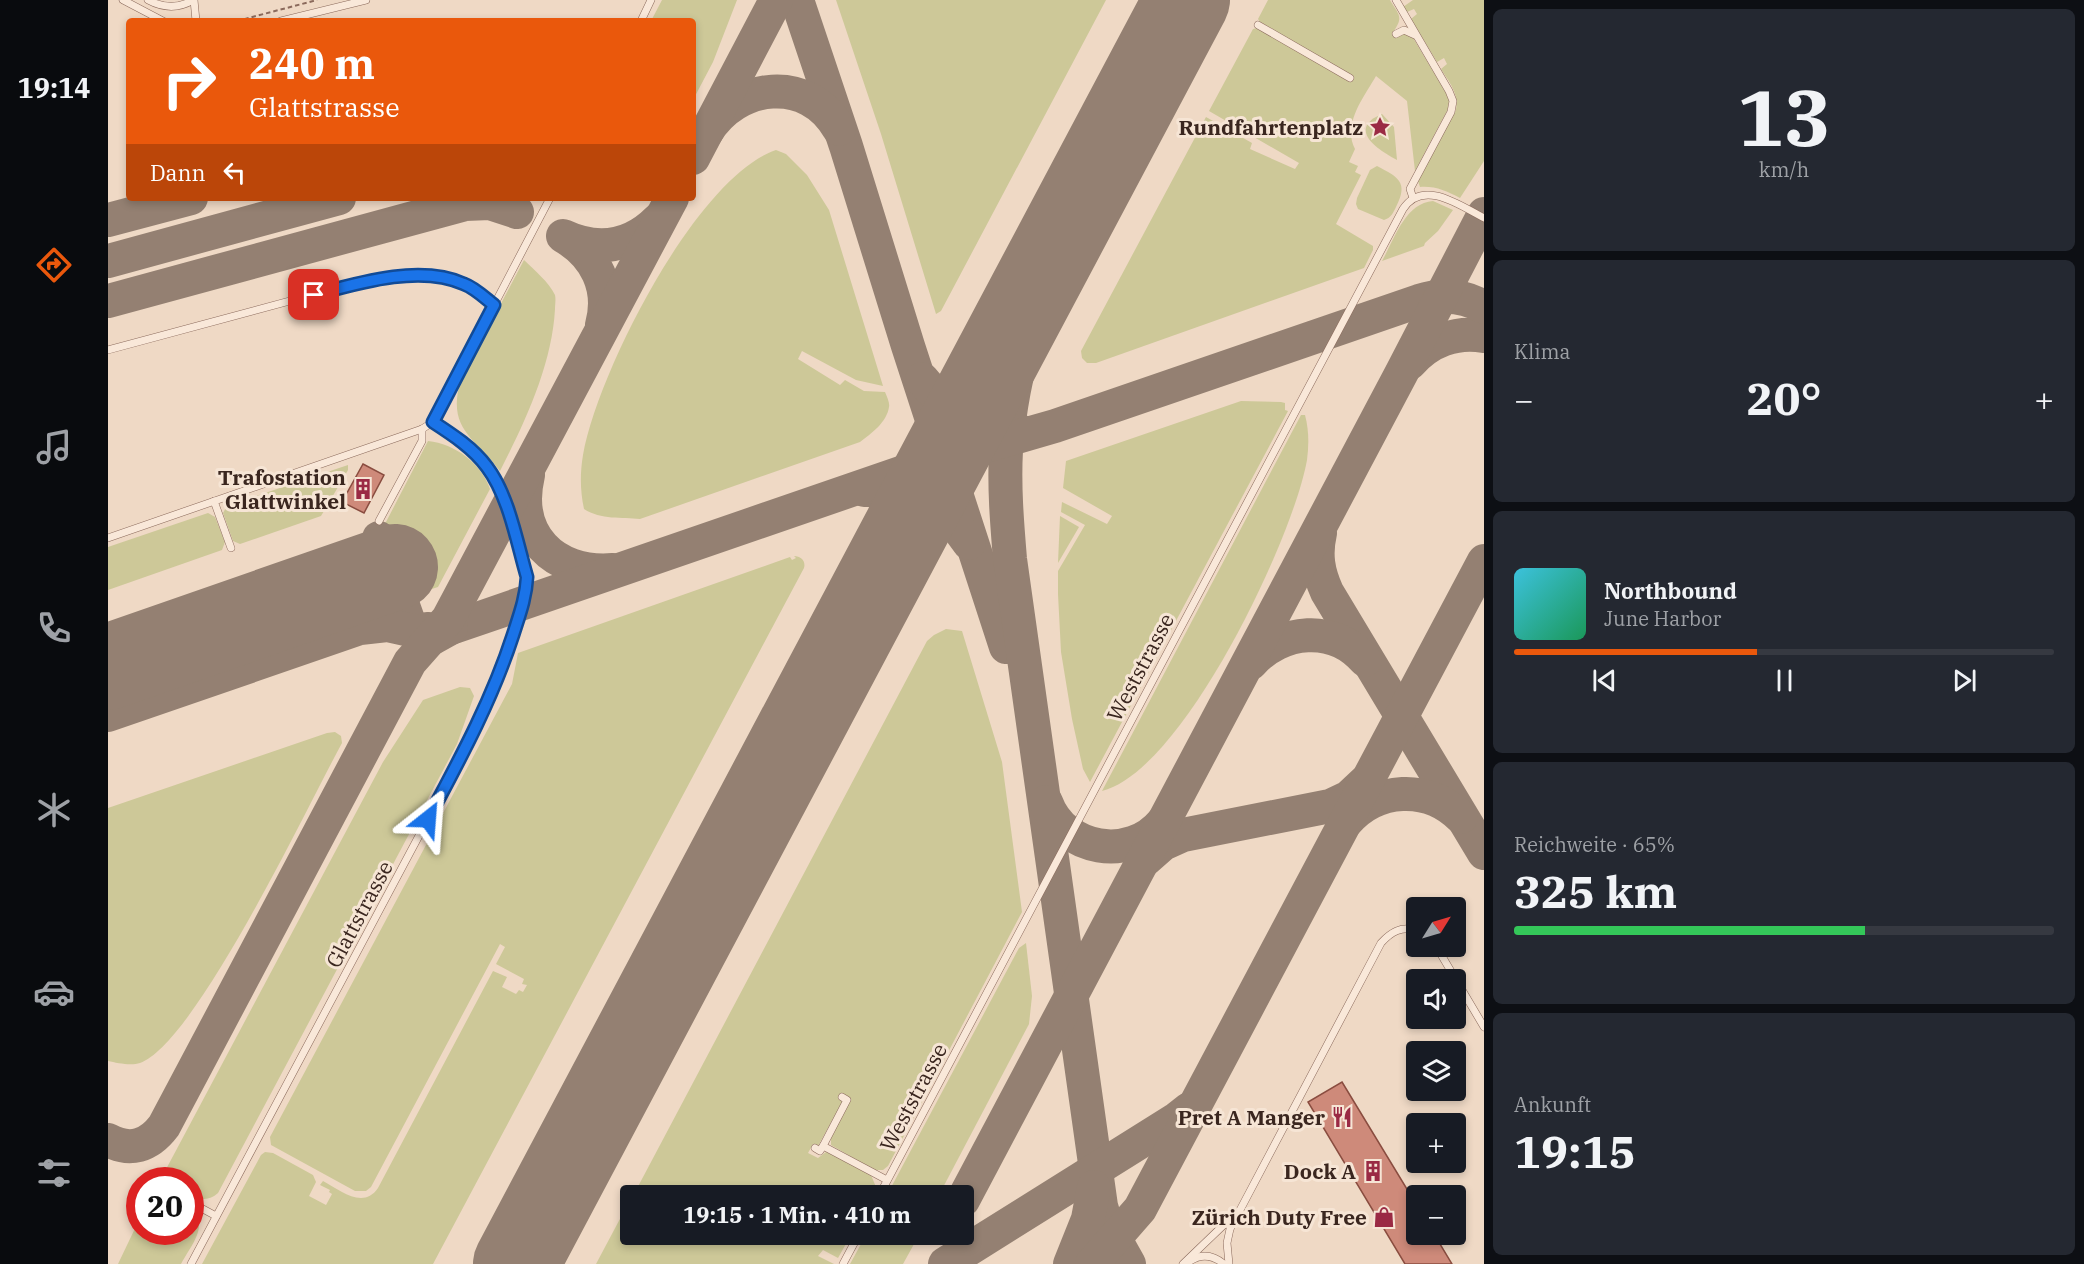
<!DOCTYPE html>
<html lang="de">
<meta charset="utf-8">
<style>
body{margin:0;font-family:"IBM Plex Serif",serif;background:#242831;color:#f1f3f6;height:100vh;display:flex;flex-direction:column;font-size:22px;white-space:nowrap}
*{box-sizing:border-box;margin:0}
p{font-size:20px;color:#9ea1a6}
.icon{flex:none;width:33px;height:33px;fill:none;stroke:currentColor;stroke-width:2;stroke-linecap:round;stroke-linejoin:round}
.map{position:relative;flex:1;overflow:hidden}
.drawer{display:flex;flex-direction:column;gap:9px;padding:9px;background:#0d0f14;width:600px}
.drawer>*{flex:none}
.guide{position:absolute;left:18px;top:18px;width:570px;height:183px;border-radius:6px;box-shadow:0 3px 9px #0003;background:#ea580c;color:#fff;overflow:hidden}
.needle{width:39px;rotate:53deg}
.fabs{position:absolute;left:1298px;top:897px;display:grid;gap:12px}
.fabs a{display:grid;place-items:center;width:60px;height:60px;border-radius:6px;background:#171b24;box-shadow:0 3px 9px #0003;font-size:30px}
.speed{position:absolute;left:18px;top:1167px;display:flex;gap:12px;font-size:30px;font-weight:700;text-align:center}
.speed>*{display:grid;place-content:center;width:78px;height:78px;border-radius:50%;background:#171b24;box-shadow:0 3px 9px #0003;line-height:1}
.speed .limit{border:9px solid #d22;background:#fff;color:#111}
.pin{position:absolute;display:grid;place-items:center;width:51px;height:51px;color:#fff;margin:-26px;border-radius:12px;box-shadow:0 3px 9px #0006}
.me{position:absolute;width:66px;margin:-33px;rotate:28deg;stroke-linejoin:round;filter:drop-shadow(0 0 4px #0008)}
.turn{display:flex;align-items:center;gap:21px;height:126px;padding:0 24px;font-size:27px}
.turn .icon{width:78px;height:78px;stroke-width:2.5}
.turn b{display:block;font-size:42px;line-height:51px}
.then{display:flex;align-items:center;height:57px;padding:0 24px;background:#0003;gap:12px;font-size:22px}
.big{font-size:45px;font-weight:700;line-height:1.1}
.drawer .card{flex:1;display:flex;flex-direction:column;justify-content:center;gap:9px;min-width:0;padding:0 21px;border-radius:9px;background:#242831}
.drawer .dial{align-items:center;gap:0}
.dial b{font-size:78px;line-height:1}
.song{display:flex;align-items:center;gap:18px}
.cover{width:72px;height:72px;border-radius:9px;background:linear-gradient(135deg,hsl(190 70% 55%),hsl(150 70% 35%))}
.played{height:6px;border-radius:3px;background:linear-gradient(90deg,#ea580c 45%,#363941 45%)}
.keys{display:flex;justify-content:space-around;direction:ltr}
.heat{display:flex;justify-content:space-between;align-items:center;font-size:33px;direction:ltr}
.charge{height:9px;border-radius:4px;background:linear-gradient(90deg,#34c759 65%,#363941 0)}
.trip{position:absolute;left:512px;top:1185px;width:354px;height:60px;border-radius:6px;background:#171b24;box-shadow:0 3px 9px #0003;font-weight:700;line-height:60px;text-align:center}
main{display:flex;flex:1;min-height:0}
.dock{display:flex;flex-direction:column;width:108px;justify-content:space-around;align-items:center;background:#090b0e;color:#9ea1a6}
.dock .icon{width:42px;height:42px}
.dock .selected{color:#ea580c}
.dock b{font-size:27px;color:#f1f3f6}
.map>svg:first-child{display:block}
</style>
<main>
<nav class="dock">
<b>19:14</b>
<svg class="icon selected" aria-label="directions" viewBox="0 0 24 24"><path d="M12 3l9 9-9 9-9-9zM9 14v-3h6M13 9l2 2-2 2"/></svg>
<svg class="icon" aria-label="music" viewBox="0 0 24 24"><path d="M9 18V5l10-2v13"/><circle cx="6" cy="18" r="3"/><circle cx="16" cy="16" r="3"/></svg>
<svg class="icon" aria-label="phone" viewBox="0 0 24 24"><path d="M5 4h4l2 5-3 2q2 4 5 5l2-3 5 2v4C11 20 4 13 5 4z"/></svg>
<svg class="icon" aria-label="climate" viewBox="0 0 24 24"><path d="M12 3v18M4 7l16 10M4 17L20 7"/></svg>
<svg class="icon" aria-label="car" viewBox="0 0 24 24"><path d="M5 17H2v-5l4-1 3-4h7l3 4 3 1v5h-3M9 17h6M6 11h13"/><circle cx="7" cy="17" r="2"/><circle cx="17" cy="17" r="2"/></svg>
<svg class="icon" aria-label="filters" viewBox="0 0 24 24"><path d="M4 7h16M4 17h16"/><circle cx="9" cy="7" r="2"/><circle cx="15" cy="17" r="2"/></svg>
</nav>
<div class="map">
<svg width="1376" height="1264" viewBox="0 0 1376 1264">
<rect width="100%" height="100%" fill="#efd9c5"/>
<g fill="#cdc898">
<path d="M554,0H629L605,62L585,100V21H543Z"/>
<path d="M728,0H998L833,311L828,314L773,134Z"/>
<path d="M1160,0H1282C1291,15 1296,17 1285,32L1289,36L1297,33L1304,36L1338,93L1341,101L1340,109L1307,171L1299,101L1268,76C1256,97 1234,124 1247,149L1241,162L1250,166L1247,172L1253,175L1228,224L1265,246V250L1256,268L988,363H979L974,358L973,351L1098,117L1144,143L1142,149L1187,169L1191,163L1101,111L1145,29L1149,28L1244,76L1152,22L1150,19Z"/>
<path d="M1305,0H1376V161L1352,198C1338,191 1328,186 1312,187L1310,181L1348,110C1351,93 1341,82 1333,69L1339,64L1336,58L1329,62L1303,19L1309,14L1306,9L1299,12L1295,7Z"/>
<path d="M1274,114L1286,127L1289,160C1270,150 1238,129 1274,114Z"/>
<path d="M668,150L678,154L699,175L721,210L775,386L748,380L694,351L690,359L732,385L737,380L756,391L777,392C779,397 782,403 781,407C779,422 763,434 752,442L532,519C514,517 493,520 476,509C472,490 472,473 475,455C489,374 588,177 668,150Z"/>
<path d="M1269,166C1290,177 1301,182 1288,207C1285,213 1283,218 1276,220L1250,209L1248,204L1249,198L1262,170Z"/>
<path d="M1325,201L1345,210L1330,231L1317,243L1316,246L1274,261C1286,240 1297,203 1325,201Z"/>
<path d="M416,260C426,270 441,282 447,295C448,299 447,305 447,309C444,365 417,422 392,471C366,437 338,429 353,379Z"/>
<path d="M1133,401L1173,402L1177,403V410L1180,411L982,782L975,769L964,719L953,652L950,594V571L977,525L953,512L954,502L999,524L1004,516L955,488L958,461Z"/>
<path d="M1193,415H1197C1201,430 1201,445 1199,460C1185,539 1075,771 994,791Z"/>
<path d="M320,441C347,444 373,463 382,489L330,587L302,596L297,592L274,524L278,522Z"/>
<path d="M240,465V470L213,516L132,544L125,541L115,513L119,506Z"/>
<path d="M100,513L107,517L117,542L114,550L0,590V547Z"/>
<path d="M952,516L971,527L950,563Z"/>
<path d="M266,546L271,561L221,578L228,598L278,581L283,596L0,694V638Z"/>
<path d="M686,556C693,556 698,561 696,568L325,1264H94L153,1155L157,1152L165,1153L205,1175L208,1182L201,1196L218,1205L224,1194L221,1192L222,1190L212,1185L215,1181C232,1190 255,1210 270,1188L385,971L399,977L394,987L408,994L411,990L415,992L419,985L414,984L416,979L388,964L397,947L392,944L263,1187L258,1191H247L163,1145L162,1137L404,684L410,653L682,557L684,560L688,558Z"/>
<path d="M838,629L854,631L894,762L914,912L780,1166L775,1170H766L723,1145V1136L742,1099L733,1094L730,1099L735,1101L710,1146L705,1144L700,1153L710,1158L718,1152L723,1153L763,1175L768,1187L764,1195L525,1196L819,641L826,635Z"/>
<path d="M352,687L362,688L366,696L349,744L110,1193C101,1201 93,1200 83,1195L82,1180H57L59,1175L56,1173L275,762L315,700Z"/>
<path d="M227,732L233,736L234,743C201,803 88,1043 32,1063C23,1066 9,1063 0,1061V808L219,733Z"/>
<path d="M918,943L924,996L921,1024L831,1195H779L911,948Z"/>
<path d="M522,1200V1234L743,1235L730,1258L715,1250L710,1256L726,1264H488Z"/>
<path d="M83,1207C102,1226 83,1245 73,1264H10L31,1220L32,1232H82Z"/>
<path d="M758,1235V1234L811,1235L795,1264H742Z"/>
</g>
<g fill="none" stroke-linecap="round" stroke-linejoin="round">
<g stroke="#948072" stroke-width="34">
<path d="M689,0L738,146L800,346L898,647"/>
<path d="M598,133C628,83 700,74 731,129"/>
<path d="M585,158L668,0"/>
<path d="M965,214C931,289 904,367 898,450C896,487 899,523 902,559L993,1206L998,1223L1021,1264"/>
<path d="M0,220L83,198"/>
<path d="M0,261L231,198"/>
<path d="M0,301L357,204L382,203L409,212"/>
<path d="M494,325C504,288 488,255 455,236C489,252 523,247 550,220"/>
<path d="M1302,363C1321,341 1348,331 1376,336"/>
<path d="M814,379C839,411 872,432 914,432"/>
<path d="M420,475C406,534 445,575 505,570"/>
<path d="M756,490C797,489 838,507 861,543"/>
<path d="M1212,533C1207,555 1210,572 1219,592L1376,853"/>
<path d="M271,538L304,631L321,629"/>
<path d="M325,638L343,628L836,458L947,426L1311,301C1333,294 1355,295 1376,307"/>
<path d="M1143,663C1173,629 1226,624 1257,660"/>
<path d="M0,715L252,628L279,625L315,633L343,628"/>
<path d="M938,802C956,851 1022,862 1055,822"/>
<path d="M1238,822C1268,787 1320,784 1353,817"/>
<path d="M1038,859L1055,844L1075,835L1222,806L1241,797L1257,782"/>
<path d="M0,1140C22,1152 41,1146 56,1126L302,662L340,619L564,198"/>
<path d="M855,1200L1293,374L1376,214"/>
<path d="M837,1264L1067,1120L1081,1109"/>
<path d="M962,1264L980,1219L986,1187"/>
<path d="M984,1264L1032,1209L1376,561"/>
</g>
<g stroke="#948072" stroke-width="86">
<path d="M0,667L287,567"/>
<path d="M408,1264L1079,0"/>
</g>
</g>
<g fill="#ce8a7a" stroke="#8a4d40" stroke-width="1.5">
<path d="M255,464L276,475L256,513L234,502Z"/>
<path d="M1234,1082L1308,1204V1234H1326L1344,1264H1297L1200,1102Z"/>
</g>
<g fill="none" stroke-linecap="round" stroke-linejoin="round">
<defs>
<g id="lane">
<path d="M15,0L55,21"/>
<path d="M40,0C55,8 70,9 85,0"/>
<path d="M86,0L88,21"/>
<path d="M1288,0L1341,91L1345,101L1343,112L1302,189L1305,198"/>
<path d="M173,21L258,0"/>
<path d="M533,21L543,0"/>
<path d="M1150,25L1242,78"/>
<path d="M1288,34L1296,30L1307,35"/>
<path d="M0,350L252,282C285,277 329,267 359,285C369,291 377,299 386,305"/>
<path d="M106,501L123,548"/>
<path d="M271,521L314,441V429"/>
<path d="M0,538L314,429L325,422"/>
<path d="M1328,946L1376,1027"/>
<path d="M734,1097L739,1100L715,1146L779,1180"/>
<path d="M707,1148L712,1151L715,1146"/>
<path d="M771,1196L1295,209C1315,178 1353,206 1376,218"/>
<path d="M82,1202L108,1216"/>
<path d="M1082,1261C1094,1253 1105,1255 1116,1264"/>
<path d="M83,1264L363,738L394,670L416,602L419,577L394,494L384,475L366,453L325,422L442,198"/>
<path d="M735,1264L751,1234"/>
<path d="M1075,1264L1125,1216"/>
<path d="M1121,1264L1119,1243L1122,1229L1273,943C1283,932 1293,926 1308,930"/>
</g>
</defs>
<use href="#lane" stroke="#8a695b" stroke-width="8"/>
<path stroke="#8a695b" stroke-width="2" stroke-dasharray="4.5 3" stroke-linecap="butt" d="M129,21L209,0"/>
<use href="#lane" stroke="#f9e8d9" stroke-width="7"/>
</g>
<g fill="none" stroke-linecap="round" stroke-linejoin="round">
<defs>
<path id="route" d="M206,295C250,283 312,264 356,284C367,288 377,298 386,305L325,422C345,435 365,448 379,467C401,496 409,543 419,577C418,598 411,616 405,635C384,700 352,759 320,819"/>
</defs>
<use href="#route" stroke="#114b97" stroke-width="15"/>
<use href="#route" stroke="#1a73e8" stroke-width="10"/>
</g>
<defs>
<symbol id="sight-bare" viewBox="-9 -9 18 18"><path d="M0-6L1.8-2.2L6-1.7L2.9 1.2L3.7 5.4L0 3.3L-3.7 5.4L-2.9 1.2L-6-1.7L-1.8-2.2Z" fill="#9a2a44" stroke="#f6e5d5" stroke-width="2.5" paint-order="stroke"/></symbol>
<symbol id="building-bare" viewBox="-9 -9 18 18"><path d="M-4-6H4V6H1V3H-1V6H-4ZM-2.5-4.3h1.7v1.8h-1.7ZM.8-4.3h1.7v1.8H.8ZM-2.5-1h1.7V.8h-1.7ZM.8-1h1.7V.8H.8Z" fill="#9a2a44" stroke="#f6e5d5" stroke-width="2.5" paint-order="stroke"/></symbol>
<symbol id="restaurant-bare" viewBox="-9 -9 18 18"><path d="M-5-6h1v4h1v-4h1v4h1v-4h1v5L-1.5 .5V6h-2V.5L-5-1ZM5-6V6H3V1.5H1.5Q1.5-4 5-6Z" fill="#9a2a44" stroke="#f6e5d5" stroke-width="2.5" paint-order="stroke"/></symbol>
<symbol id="shop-bare" viewBox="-9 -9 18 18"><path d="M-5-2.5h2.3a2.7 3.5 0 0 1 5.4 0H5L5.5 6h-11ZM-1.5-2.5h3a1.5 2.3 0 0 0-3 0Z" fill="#9a2a44" stroke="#f6e5d5" stroke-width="2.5" paint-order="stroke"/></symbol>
</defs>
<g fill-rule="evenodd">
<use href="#sight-bare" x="1257" y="112" width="30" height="30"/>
<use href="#building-bare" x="240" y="474" width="30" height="30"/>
<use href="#restaurant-bare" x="1219" y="1102" width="30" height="30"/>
<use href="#building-bare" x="1250" y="1156" width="30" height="30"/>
<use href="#shop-bare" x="1261" y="1202" width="30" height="30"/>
</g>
<g text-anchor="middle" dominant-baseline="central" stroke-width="6" stroke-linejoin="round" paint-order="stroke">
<g font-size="21" font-weight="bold" fill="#3a261f" stroke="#f6e5d5" text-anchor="end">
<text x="1255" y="127">Rundfahrtenplatz</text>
<text x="238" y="477">Trafostation<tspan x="238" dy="24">Glattwinkel</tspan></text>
<text x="1217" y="1117">Pret A Manger</text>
<text x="1248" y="1171">Dock A</text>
<text x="1259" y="1217">Zürich Duty Free</text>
</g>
<g font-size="21" fill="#3a261f" stroke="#f6e5d5">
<text transform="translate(1032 667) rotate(-62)">Weststrasse</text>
<text transform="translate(251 914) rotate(-62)">Glattstrasse</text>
<text transform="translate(805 1097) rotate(-62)">Weststrasse</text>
</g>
</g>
</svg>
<div class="fabs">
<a><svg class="needle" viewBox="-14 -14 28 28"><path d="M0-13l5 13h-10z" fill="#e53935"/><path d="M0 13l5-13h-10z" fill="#9ea1a6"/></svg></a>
<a><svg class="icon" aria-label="sound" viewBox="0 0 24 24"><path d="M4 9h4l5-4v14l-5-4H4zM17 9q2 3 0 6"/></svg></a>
<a><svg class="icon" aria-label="layers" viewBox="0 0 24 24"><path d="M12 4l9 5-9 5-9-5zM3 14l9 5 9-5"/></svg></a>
<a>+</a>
<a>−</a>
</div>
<div class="speed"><div class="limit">20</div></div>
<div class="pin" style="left:206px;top:295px;background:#d93025"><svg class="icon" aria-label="arrive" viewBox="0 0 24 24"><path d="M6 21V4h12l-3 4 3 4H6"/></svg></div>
<svg class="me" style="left:320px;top:819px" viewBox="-20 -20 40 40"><path d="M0-17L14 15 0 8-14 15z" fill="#1a73e8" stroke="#fff" stroke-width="4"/></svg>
<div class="trip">19:15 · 1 Min. · 410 m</div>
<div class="guide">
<div class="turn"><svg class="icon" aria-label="right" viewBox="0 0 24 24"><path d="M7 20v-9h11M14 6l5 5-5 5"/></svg><div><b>240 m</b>Glattstrasse</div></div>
<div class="then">Dann<svg class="icon" aria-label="left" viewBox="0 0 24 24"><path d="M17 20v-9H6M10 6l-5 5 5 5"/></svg></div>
</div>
</div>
<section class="drawer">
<div class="card dial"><b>13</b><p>km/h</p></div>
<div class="card"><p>Klima</p>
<div class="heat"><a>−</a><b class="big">20°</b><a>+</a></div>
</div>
<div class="card">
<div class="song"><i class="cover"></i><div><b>Northbound</b><p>June Harbor</p></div></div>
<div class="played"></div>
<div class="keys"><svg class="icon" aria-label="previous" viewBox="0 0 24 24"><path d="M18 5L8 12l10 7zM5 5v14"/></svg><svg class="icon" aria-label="pause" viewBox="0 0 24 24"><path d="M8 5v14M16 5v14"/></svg><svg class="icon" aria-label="next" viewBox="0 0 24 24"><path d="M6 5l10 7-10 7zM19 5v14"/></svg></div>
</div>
<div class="card"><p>Reichweite · 65%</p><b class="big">325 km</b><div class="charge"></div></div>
<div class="card"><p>Ankunft</p><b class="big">19:15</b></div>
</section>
</main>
